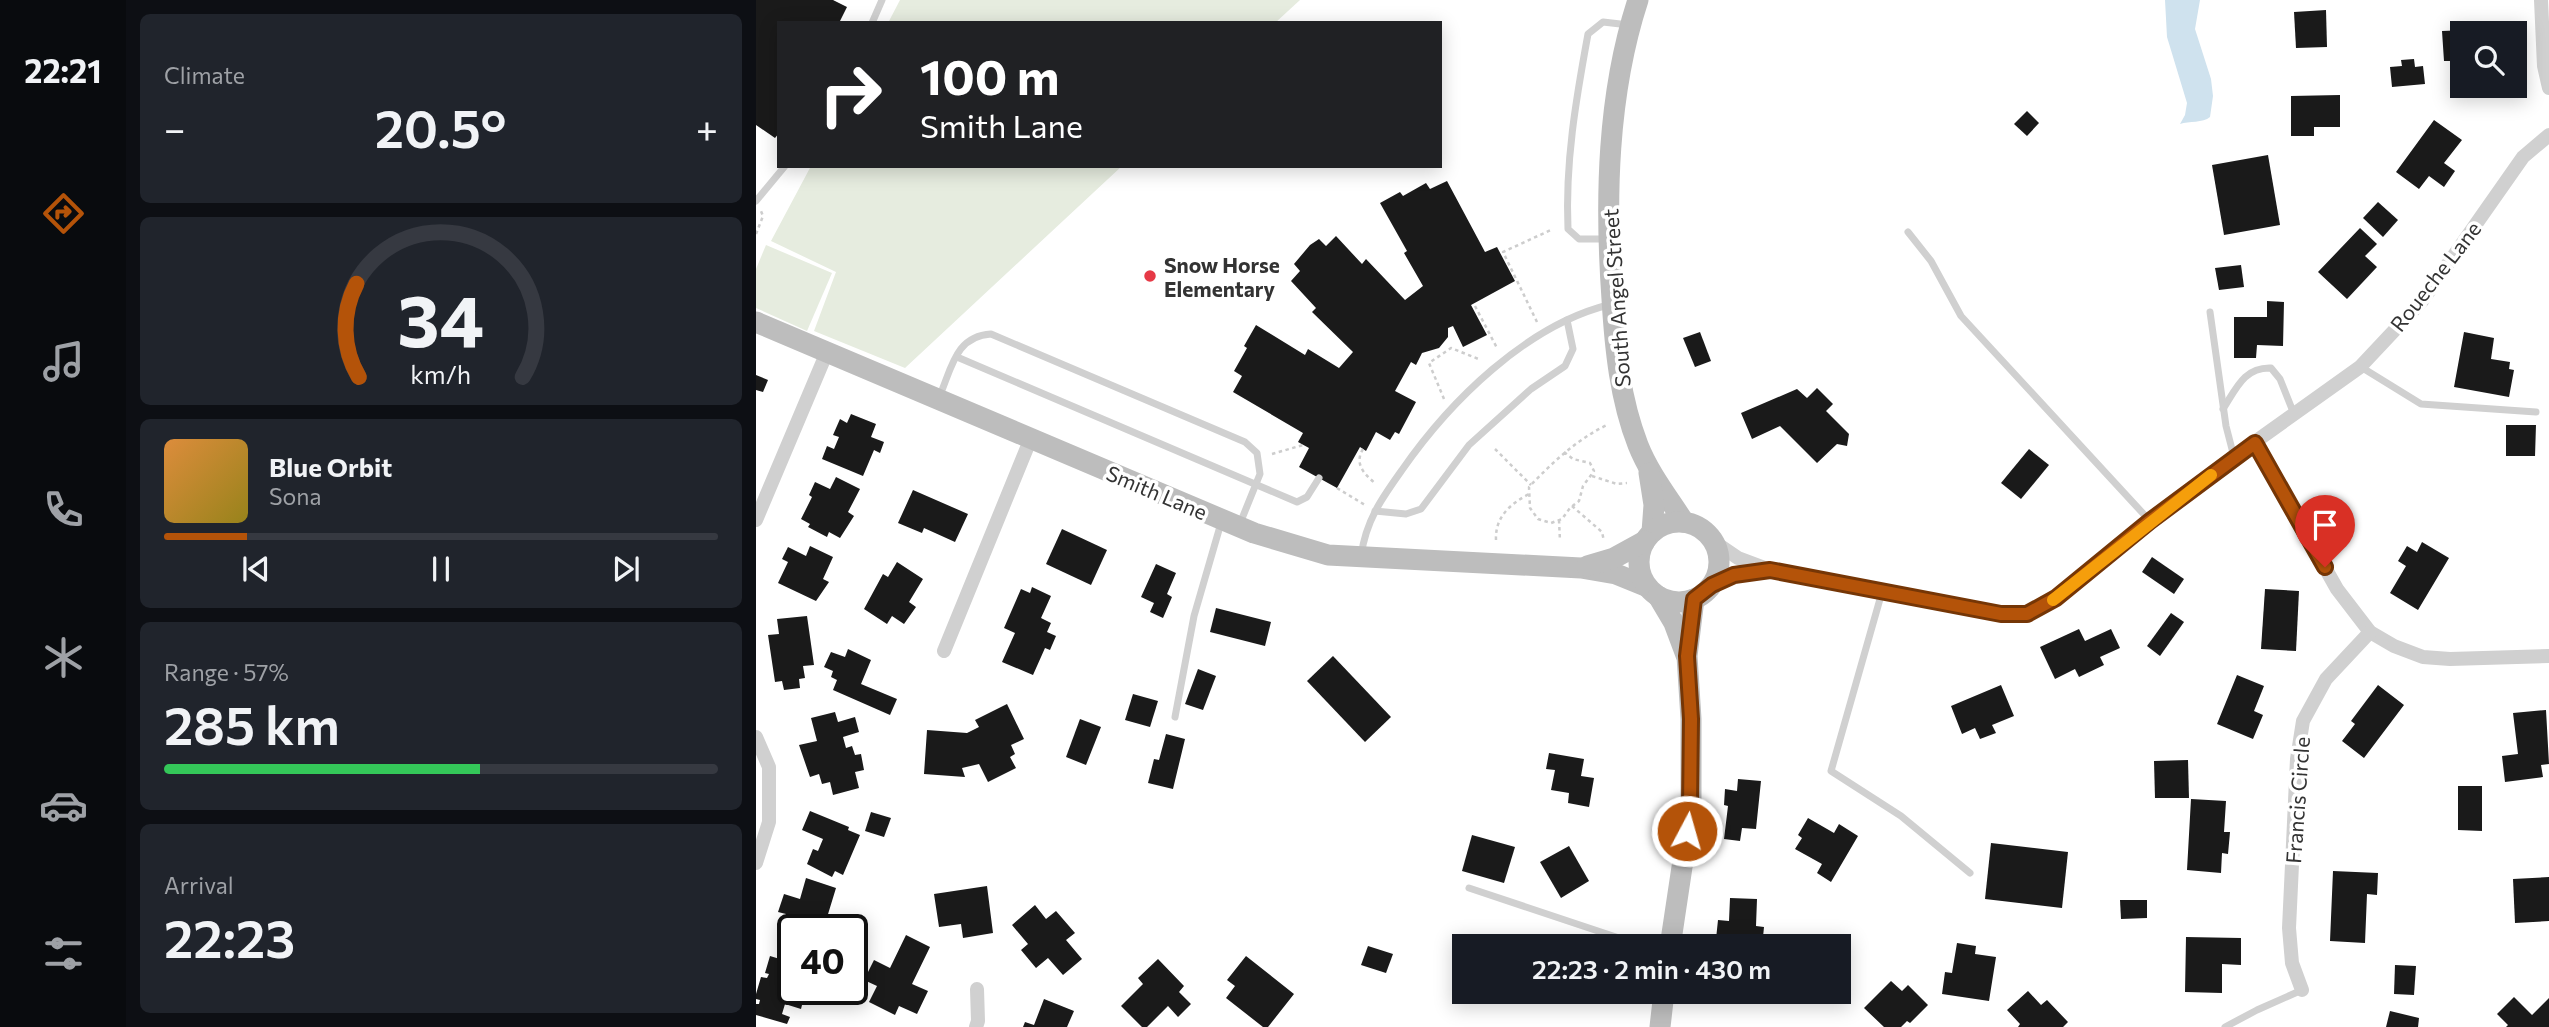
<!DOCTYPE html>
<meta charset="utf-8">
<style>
body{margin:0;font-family:Commissioner,sans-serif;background:#20242c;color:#f1f3f6;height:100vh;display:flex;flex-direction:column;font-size:26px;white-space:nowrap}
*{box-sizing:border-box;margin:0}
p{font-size:23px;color:#9ea1a6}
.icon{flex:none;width:38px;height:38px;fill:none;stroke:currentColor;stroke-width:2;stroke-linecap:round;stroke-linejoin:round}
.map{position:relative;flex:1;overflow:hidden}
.drawer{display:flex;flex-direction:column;gap:14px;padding:14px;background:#0d0f14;width:630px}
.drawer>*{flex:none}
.top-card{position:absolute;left:21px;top:21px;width:665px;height:147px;border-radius:0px;box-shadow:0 4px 18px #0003;background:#202124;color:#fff;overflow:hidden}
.tools{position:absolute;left:1694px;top:21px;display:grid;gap:14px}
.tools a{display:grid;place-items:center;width:77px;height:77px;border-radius:0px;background:#171b24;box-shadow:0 4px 18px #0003;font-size:35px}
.speed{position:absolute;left:21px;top:914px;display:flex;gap:14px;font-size:35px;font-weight:700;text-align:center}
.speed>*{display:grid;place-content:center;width:91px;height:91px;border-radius:50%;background:#171b24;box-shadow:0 4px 18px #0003;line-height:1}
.speed .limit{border:4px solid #111;border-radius:10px;background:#fff;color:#111}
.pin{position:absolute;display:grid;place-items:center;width:60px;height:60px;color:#fff;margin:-72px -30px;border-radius:50% 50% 50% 0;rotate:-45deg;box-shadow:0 0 7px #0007}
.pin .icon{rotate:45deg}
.me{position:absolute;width:77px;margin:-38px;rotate:6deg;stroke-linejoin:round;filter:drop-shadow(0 0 5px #0008)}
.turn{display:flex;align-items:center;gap:24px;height:147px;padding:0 28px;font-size:32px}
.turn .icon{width:91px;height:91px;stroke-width:2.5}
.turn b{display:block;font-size:49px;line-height:60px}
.big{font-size:52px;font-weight:600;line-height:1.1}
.drawer .widget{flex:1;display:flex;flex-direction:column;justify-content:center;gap:10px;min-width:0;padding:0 24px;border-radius:10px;background:#20242c}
.drawer .dial{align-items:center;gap:0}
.dial svg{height:182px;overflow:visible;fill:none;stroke:#363941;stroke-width:7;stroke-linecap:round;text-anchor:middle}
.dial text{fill:#f1f3f6;stroke:none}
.song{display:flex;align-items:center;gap:21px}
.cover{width:84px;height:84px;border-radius:10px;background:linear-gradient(135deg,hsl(30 70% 55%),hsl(50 70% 35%))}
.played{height:7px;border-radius:4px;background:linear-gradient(90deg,#b45309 15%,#363941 15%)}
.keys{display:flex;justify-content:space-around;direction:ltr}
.heat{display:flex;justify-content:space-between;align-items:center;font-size:38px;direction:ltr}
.charge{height:10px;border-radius:5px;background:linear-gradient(90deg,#34c759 57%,#363941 0)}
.trip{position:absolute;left:696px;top:934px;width:399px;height:70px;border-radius:0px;background:#171b24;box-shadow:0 4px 18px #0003;font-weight:600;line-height:70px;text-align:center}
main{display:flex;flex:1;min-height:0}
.tabs{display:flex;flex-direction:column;width:126px;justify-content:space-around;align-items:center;background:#090b0e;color:#9ea1a6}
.tabs .icon{width:49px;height:49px}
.tabs .current{color:#b45309}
.tabs b{font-size:32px;color:#f1f3f6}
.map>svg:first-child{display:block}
</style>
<main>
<nav class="tabs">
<b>22:21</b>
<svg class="icon current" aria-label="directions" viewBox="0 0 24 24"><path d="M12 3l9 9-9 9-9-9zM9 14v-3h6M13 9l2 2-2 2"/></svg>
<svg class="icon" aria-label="music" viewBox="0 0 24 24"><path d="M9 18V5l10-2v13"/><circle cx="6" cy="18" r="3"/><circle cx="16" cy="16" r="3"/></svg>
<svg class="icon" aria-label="phone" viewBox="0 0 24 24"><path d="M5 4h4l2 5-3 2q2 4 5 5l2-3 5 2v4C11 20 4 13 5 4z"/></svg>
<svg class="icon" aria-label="climate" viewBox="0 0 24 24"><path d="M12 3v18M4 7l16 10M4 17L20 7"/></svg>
<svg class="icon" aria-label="car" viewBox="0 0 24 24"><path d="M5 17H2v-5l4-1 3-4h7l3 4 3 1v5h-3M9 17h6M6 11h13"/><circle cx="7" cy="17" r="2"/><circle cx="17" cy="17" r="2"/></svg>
<svg class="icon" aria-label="filters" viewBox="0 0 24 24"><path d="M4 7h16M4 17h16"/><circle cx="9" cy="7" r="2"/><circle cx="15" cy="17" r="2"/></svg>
</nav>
<section class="drawer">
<div class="widget"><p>Climate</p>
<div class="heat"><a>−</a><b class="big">20.5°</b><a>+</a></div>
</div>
<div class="widget dial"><svg viewBox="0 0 100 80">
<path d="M14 69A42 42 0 1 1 86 69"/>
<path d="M14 69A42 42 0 0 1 13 28" stroke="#b45309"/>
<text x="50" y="56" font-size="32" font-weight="700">34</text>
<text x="50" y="72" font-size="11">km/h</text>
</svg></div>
<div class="widget">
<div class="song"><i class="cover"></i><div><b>Blue Orbit</b><p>Sona</p></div></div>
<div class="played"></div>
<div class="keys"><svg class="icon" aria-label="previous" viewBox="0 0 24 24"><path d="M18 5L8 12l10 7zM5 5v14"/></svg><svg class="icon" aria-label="pause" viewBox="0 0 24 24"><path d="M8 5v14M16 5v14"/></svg><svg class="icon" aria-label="next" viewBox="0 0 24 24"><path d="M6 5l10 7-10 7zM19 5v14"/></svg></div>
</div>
<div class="widget"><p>Range · 57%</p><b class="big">285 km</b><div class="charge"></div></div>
<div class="widget"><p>Arrival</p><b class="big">22:23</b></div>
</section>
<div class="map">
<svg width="1793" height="1027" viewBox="0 0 1793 1027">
<rect width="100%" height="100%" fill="#fff"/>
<g fill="#e6ecdf">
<path d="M144,0H544L519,23H132Z"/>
<path d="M55,166H366L149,368L58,331L80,272L15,241Z"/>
<path d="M10,245L76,273L51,331L0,308V269Z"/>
</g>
<path fill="#cfe2ee" d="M1409,0H1444L1439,29L1455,79L1457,96L1454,117C1447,123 1433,121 1424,124L1429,115L1431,103L1411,37Z"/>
<g fill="#1a1a1a">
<path d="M0,0H77L91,7L83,23H23V133L19,138L0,125Z"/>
<path d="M1570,10L1571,47L1540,48L1538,12Z"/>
<path d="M1737,29V33H1706V85H1695L1694,61H1688L1686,31Z"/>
<path d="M1658,59L1659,67L1667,66L1669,84L1636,87L1634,67L1646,66L1645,60Z"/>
<path d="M1584,95V127H1558V136H1535V96Z"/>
<path d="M1271,111L1283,123L1271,136L1258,124Z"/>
<path d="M1678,120L1706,140L1688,163L1699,171L1688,187L1673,176L1663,189L1640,172Z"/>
<path d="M1512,155L1524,225L1468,235L1456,165Z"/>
<path d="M691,181L729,252L741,247L759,281L715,305L731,335L707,347L697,326L692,328V337L683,348L666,353L660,365L655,362L639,391L660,402L643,434L639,432L634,440L620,432L610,451L604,447L581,488L543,467L553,448L542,442L547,433L477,392L486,376L478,371L491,348L488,346L500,325L549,355L552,349L583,368L597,352L556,312L560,308L535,281L544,271L538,264L554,245L563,239L570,246L580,236L606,264L610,259L649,300L667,286L648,253L651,251L624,203L644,192L647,196L670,183L674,189Z"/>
<path d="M1622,202L1642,220L1627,237L1607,218Z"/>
<path d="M1604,228L1621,244L1609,256L1621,267L1591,299L1562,272Z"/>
<path d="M1485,265L1488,287L1463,290L1459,268Z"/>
<path d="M1511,301L1528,302L1527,346L1501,345L1500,358H1478V317H1511Z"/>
<path d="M944,332L955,361L939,367L927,338Z"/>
<path d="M1708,332L1738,338L1735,359L1754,362L1753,369L1758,370L1753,397L1698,387Z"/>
<path d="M0,375L12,380L7,392L0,390Z"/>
<path d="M1061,388L1077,404L1070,411L1093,434L1091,446L1081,444L1061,463L1024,426L996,439L985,413L1041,389L1051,398Z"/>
<path d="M95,414L120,424L115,437L128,442L124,453L118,450L107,476L66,459L71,446L78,449L83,437L77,435L84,419L91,423Z"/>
<path d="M1750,425H1780L1779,456H1750Z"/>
<path d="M1273,449L1293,465L1265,499L1245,483Z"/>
<path d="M80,477L104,489L92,512L98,516L84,538L73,532L71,537L52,527L54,524L45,519L56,497L53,495L59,482L74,489Z"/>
<path d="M157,490L212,514L199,542L168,528L166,533L142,523Z"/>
<path d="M306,529L351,550L335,585L290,564Z"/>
<path d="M1666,542L1693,558L1662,610L1634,593L1650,566L1642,561L1651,546L1661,552Z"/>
<path d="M54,546L77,557L67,579L73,582L60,601L22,583L32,562L26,559L32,547L50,556Z"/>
<path d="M1396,557L1428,579L1418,594L1386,572Z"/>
<path d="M141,562L167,579L153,602L160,607L148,624L136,616L131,624L108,609L127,574L132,577Z"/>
<path d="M400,564L420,573L411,594L416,597L407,618L394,612L398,603L385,597Z"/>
<path d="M276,587L295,596L285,618L295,623L291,632L300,636L294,650L289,648L277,675L246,662L259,633L248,628L265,589L274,593Z"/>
<path d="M1509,589L1543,591L1540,651L1505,649Z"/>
<path d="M460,608L515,622L509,646L454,632Z"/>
<path d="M1415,613L1428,622L1404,656L1391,646Z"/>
<path d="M51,616L58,665L47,666L49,678L43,679L44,688L28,690L26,681L19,682L12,635L23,634L21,619Z"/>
<path d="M1323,629L1329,641L1355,629L1364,648L1344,657L1348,665L1323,677L1319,669L1299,679L1284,647Z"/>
<path d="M92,649L115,660L105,684L141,699L134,715L77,690L81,680L75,677L77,671L68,667L75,652L89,657Z"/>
<path d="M577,656L635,717L609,742L551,681Z"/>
<path d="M442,669L460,676L447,710L429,704Z"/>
<path d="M1481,675L1508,686L1498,711L1507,715L1497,739L1461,724Z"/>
<path d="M1245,685L1258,716L1236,725L1240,733L1224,739L1219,728L1206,734L1195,706Z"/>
<path d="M1622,685L1648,705L1608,758L1586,741L1599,724L1595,721Z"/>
<path d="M377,694L402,701L394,727L369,720Z"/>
<path d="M251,704L268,739L255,745L259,754L254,757L260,768L232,782L223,764L206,768L209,777L168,774L171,730L211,733L223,727L219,720Z"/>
<path d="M1790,710L1793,764L1785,765L1787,777L1749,782L1746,756L1762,754L1757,713Z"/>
<path d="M79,712L82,722L99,717L103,732L87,737L90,748L96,746L99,755L105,754L108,770L99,772L103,788L77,795L74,782L66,784L63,774L54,777L43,745L61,741L55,718Z"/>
<path d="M324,719L345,727L330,765L310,757Z"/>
<path d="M410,734L429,739L417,789L392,783L398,759L403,760Z"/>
<path d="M793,753L828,759L825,776L838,778L833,807L812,803L813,793L795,790L799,770L790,769Z"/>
<path d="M1432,760L1433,798H1399L1398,761Z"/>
<path d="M982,779L1005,781L1000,829L986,828L984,841L968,839L972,806L968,805L969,789L981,791Z"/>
<path d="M1702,786H1726V831L1702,830Z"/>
<path d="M1435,799L1470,801L1468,832H1474L1472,854L1466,853L1465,873L1431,870Z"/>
<path d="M54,811L93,827L92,830L104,835L87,875L79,871L76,877L51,864L57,849L62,851L67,839L46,830Z"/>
<path d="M115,812L135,818L128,837L109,831Z"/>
<path d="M1052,818L1078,833L1083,824L1102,836L1075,882L1061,873L1066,864L1039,849L1046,838L1042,835Z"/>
<path d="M716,835L759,847L748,883L706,871Z"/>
<path d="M1235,843L1312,852L1306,908L1229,899Z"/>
<path d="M813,846L833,881L805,898L784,862Z"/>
<path d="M1577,871L1622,873L1621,895L1611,894L1609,943L1574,941Z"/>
<path d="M1793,877V921L1759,923L1757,879Z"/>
<path d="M50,878L80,888L69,924L76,927L75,929H37V942L23,937L30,914L22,912L28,894L44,899Z"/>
<path d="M231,886L237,933L207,938L205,924L183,927L178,894Z"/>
<path d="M974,898L1001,899L1000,926L1008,927L1006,947H967L968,939H960L962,920L973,921Z"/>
<path d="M1364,900H1391V918L1365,919Z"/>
<path d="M279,905L290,919L300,911L319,933L310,940L326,959L307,975L292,958L280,968L265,950L272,944L256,925Z"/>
<path d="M150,935L174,947L156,984L172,991L161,1014L143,1006L139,1015L113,1002L121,986L108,980L118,960L134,968Z"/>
<path d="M1430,937L1485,938V965L1466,964V993L1429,992Z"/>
<path d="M1201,943L1220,946L1219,954L1240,957L1233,1001L1186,994L1189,972L1196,973Z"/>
<path d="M612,946L637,954L630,973L605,965Z"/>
<path d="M14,956L37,963L35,988L49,993L45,1009L29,1004L26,1014L34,1017L31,1024L0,1015V1004H3L4,1000L0,999V994L5,977L11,978L13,974L9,973Z"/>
<path d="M490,956L538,994L512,1027H507L470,998L479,986L471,980Z"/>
<path d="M402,959L428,986L423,992L435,1004L422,1017L412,1006L391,1027H386L365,1006L387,984L382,978Z"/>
<path d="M1639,965L1660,966L1658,995L1638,994Z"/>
<path d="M1135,981L1146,991L1152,985L1172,1005L1154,1023L1151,1021L1145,1027H1128L1108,1008Z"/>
<path d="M1272,991L1285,1005L1291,1000L1312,1022L1307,1027H1262L1264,1024L1251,1010Z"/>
<path d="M763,992H799L798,999Z"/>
<path d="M1758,997L1776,1015L1793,998V1027H1750L1752,1025L1741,1014Z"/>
<path d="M288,999L318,1011L311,1027H267L269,1022L278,1025Z"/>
<path d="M1634,1011L1663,1018L1662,1027H1630Z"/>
</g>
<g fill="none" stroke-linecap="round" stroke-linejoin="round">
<g stroke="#cdcdcd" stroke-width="2.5" stroke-dasharray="3.5 3.5" stroke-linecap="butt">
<path d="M0,234L7,216L5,211"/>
<path d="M719,306L741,348"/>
<path d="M781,322L747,252L797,229"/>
<path d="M688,399L673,363L695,348L725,360"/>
<path d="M607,449C598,464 608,474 620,484"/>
<path d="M739,449L775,485"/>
<path d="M808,452L817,459L834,463L838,471L827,486L823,501L814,508L806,519L795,523L782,519L774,508L773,487C797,462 820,440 851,425"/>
<path d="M516,454L547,445"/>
<path d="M836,476L861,484L871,483"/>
<path d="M581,488L609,505"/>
<path d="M816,506L846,532L848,541"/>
<path d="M803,520L804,541"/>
<path d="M740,540C739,517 754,504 773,494"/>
</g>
<g stroke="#d0d0d0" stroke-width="7">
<path d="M116,23L126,0"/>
<path d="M0,201L29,166"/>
<path d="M1152,232L1175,261L1205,316L1394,521"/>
<path d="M852,239H823L812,229C809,163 820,99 832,34L847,22L873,25"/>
<path d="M1454,312L1470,426L1478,457"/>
<path d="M201,357L541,502L551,497L563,478"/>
<path d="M1605,367L1665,404L1780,412"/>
<path d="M184,395C196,367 200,336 235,334L489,442L501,453L504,474L483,526"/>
<path d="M1467,409C1480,389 1488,367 1515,368L1524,379L1538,414"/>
<path d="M619,511L650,514L665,509L713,445L775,389L809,366L817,349L811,320"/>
<path d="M605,556C610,520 626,498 646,470C694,401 770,326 852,305"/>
<path d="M1126,592L1075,771L1145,816L1214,873"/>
<path d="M419,717L438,616L465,523"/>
<path d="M713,888L890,947"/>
<path d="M1469,1027L1501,1010L1546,990"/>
</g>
<g stroke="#d0d0d0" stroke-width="14">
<path d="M1785,0L1788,66L1793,88"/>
<path d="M1499,443L1581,589L1614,632L1638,646L1667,657L1694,659L1793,656"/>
<path d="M0,520L71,352"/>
<path d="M957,541L982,558L1014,570L1245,614H1271L1300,598L1475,459L1604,367L1666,301L1767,157L1793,135"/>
<path d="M956,585L978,575L1013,571"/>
<path d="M188,651L275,438"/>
<path d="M0,737L13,767V822L0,863"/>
<path d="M1546,990L1536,963L1533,928L1541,759L1547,721L1570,679L1614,632"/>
<path d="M220,1027L222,1021L221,989"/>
</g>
<g stroke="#bdbdbd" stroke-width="21">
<path d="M882,0C851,95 849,200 856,299C859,349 864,399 882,445C893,473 912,497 928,522"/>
<path d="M0,322L498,533L572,555L825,568L860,574L892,587"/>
<path d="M893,473L898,505L896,532"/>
<circle cx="923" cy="562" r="40"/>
<path d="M831,566L858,558L889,541"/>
<path d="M902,596L918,623L930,655"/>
<path d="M914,947L935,807V719L931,656L938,599"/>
<path d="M904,1027L908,992"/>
</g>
</g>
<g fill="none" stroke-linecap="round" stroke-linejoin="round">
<defs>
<path id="route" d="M931,831L934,807L935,719L931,656L938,599L956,585L978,575L1014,570L1245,614H1271L1300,598L1394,521L1499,443L1569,567"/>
</defs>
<use href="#route" stroke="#753606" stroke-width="18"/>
<use href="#route" stroke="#b45309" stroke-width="12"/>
<path stroke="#f59e0b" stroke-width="12" d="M1297,600L1455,475"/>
</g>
<circle fill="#e63946" stroke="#fff" stroke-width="2.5" cx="394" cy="276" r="7"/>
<g text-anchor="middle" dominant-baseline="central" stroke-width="7" stroke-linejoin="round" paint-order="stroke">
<g font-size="21" font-weight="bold" fill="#333" stroke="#fff" text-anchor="start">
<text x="408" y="264">Snow Horse<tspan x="408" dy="24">Elementary</tspan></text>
</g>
<g font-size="21" fill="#333" stroke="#fff">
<text transform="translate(1679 276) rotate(-52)">Roueche Lane</text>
<text transform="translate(860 298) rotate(-94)">South Angel Street</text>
<text transform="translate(401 492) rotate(23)">Smith Lane</text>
<text transform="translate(1541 800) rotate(-86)">Francis Circle</text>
</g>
</g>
</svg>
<div class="tools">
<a><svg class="icon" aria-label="search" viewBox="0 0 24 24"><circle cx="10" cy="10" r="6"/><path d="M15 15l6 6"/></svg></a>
</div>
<div class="speed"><div class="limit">40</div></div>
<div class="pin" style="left:1569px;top:567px;background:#d93025"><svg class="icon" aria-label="arrive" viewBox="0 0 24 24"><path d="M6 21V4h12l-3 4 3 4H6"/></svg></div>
<svg class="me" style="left:931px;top:831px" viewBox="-20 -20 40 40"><circle r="17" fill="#b45309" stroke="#fff" stroke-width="3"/><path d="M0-11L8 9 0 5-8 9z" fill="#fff"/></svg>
<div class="trip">22:23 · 2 min · 430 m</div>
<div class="top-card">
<div class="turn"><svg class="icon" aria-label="right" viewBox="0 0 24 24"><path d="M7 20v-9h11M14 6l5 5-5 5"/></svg><div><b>100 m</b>Smith Lane</div></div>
</div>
</div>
</main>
